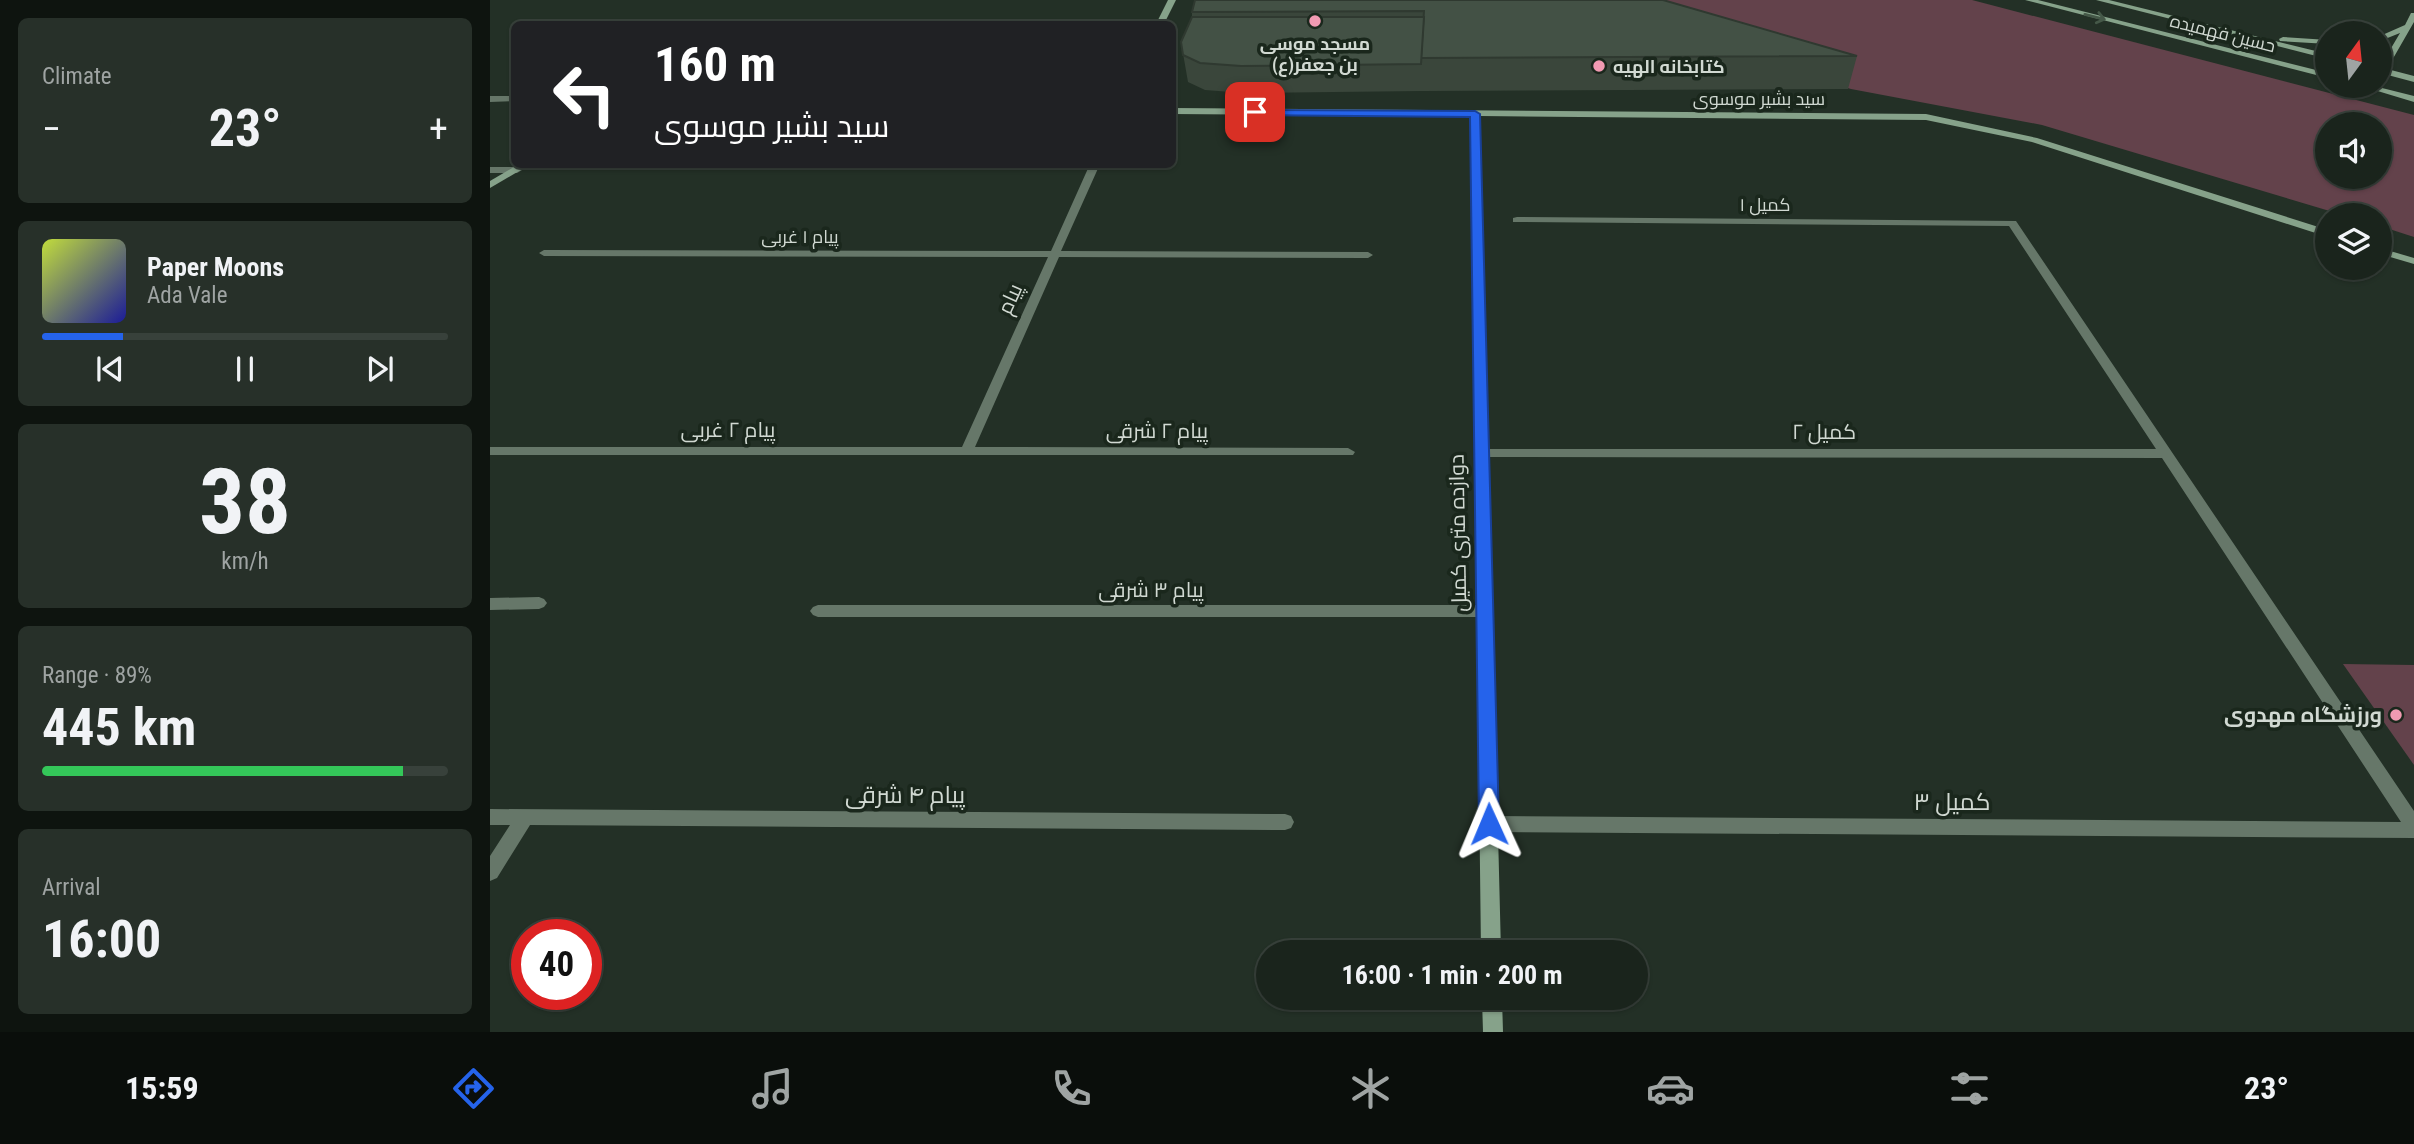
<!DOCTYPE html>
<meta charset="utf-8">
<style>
body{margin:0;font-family:"Roboto Condensed",Cairo,sans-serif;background:#273029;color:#f1f3f6;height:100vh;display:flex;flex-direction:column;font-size:26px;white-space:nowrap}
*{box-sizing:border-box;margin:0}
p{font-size:23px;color:#9fa4a3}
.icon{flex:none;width:38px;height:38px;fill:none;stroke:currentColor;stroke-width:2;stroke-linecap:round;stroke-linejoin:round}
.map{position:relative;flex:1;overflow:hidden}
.sheet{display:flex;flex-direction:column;gap:18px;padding:18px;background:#0e140f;width:490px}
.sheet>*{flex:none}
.banner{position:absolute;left:21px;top:21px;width:665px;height:147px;border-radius:10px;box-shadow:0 2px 5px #0004,0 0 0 2px #38413b;background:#202124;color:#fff;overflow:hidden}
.needle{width:46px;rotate:15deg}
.fabs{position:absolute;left:1825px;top:21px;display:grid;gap:14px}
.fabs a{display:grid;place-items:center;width:77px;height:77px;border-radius:50%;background:#1a241c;box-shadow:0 2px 5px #0004,0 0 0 2px #38413b;font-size:35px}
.speed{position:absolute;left:21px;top:919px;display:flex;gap:14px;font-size:35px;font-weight:700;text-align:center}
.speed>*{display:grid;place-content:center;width:91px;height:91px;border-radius:50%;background:#1a241c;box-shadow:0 2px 5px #0004,0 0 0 2px #38413b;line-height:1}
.speed .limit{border:10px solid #d22;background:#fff;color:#111}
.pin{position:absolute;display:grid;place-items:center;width:60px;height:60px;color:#fff;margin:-30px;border-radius:14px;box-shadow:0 4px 10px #0006}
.me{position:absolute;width:77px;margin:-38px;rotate:359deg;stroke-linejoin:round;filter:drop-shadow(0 0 5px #0008)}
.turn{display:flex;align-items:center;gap:24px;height:147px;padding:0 28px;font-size:32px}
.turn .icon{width:91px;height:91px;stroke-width:2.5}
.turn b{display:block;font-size:49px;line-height:60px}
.big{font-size:52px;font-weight:700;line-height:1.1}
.sheet .card{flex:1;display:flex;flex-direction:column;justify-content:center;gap:10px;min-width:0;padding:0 24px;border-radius:10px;background:#273029}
.sheet .dial{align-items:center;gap:0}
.dial b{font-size:91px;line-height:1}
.song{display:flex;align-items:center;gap:21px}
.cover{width:84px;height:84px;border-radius:10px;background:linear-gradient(135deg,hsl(70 70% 55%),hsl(240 70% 35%))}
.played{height:7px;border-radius:4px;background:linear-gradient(90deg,#2563eb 20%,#38413b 20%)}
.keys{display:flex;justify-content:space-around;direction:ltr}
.heat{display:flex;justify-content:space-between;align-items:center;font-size:38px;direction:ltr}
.charge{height:10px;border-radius:5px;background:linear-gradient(90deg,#34c759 89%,#38413b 0)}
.trip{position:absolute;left:766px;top:940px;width:392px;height:70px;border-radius:35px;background:#1a241c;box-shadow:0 2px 5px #0004,0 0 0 2px #38413b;font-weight:700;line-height:70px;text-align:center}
.dock{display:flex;height:112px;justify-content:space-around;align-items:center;background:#0a0e0b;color:#9fa4a3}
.dock .icon{width:49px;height:49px}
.dock .current{color:#2563eb}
.dock b{font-size:32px;color:#f1f3f6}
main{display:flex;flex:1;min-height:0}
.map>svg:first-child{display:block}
</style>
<main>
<section class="sheet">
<div class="card"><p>Climate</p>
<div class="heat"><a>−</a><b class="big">23°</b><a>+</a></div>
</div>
<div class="card">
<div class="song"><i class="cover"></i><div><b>Paper Moons</b><p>Ada Vale</p></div></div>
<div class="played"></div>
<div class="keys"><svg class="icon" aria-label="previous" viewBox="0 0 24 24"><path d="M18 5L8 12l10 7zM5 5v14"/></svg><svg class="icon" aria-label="pause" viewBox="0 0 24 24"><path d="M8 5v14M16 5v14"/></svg><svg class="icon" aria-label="next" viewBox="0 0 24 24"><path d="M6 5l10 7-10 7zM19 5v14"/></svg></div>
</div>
<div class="card dial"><b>38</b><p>km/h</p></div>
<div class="card"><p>Range · 89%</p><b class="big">445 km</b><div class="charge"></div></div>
<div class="card"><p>Arrival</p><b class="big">16:00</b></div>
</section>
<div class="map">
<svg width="1924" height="1032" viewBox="0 0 1924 1032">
<rect width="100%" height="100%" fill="#233026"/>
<g fill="#63424b" fill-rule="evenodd">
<path d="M1067,0H1482L1924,115V237L1890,226V215H1853L1552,125L1361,89ZM1838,124H1890V177H1838Z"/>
<path d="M1853,664L1924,665V765Z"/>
</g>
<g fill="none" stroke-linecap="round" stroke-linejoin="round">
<g fill="#667769" fill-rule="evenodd">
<path d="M0,96H24V101L0,102Z"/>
<path d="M600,164H610L571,251L878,252L883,255L878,258L569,257L485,447L858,448L865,452L863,455H0V447H472L558,257L54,256L49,253L54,250L561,251Z"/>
<path d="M0,167H27L32,170L27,173H0Z"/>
<path d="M1027,217L1526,221L1924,811V838L999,832L993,830L990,824L993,818L999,816L1911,822L1672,458L991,457L984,453L991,449H1666L1519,226L1023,222V218Z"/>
<path d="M49,597L54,599L57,603L54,607L49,609L0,610V598Z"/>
<path d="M328,605H994L999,607L1002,611L999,615L994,617H328L323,615L320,611L323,607Z"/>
<path d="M0,809L795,814L801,816L804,822L801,828L795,830L40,825L7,878L0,881V856L20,825H0Z"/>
</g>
<g fill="#86a28a" fill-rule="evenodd">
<path d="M678,0H686L674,24H666Z"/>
<path d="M1535,0H1548L1838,73V78Z"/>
<path d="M1606,0H1619L1838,54V59Z"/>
<path d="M1921,13H1924V22L1897,69L1924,76V82L1894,74L1890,77V67L1910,33L1890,41V36L1915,25Z"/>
<path d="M1793,37L1838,40V44L1790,41L1789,39Z"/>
<path d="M1871,86H1884L1924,96V102Z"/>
<path d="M682,108L1436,114L1547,138L1838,230V237L1542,142L1436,120L990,116L1011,952H991L981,116L682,114Z"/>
<path d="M29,164H41L0,188V181Z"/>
<path d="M1890,248L1924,258V264L1890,254Z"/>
<path d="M992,998H1012L1013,1032H993Z"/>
</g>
</g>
<path fill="#3a463b" d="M1173,0L1367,56L1358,89L932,91L754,93L715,90L698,82L691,42L702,17V12Z"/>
<g fill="#435145" stroke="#2f3930" stroke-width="2">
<path d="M705,0H1173L1367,56L931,58L934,11L702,12Z"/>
<path d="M702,17H934L931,64L751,66L710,63L693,55L691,42Z"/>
</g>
<defs><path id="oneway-shaft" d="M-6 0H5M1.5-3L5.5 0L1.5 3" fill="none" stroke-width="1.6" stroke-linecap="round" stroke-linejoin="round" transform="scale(1.75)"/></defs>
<use stroke="#455848" href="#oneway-shaft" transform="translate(1605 17) rotate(14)"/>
<path fill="#2563eb" stroke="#184099" stroke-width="2" d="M761,110L985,111L990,114L1009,824L1006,830L999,833L992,830L989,824L980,117L765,115L761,114Z"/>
<g fill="#f19ab2" stroke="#1a271c" stroke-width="2.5">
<circle cx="825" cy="21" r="7"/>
<circle cx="1109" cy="66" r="7"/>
<circle cx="1906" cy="715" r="7"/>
</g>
<g text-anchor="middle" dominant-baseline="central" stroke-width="7" stroke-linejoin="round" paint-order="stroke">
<g font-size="18" fill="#d1d9d2" stroke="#1a271c">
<text transform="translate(1733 33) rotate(14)">حسین فهمیده</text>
<text x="1269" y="98">سید بشیر موسوی</text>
<text x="1275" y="204">کمیل ۱</text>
<text x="310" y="236">پیام ۱ غربی</text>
</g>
<g font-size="18" font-weight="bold" fill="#d1d9d2" stroke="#1a271c">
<text x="825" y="43">مسجد موسی<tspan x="825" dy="21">بن جعفر(ع)</tspan></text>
<text x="1123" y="66" text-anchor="start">کتابخانه الهیه</text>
</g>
<g font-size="21" fill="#d1d9d2" stroke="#1a271c">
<text transform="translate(520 299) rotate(-66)">پیام</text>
<text x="238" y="430">پیام ۲ غربی</text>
<text x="667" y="431">پیام ۲ شرقی</text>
<text x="1334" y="432">کمیل ۲</text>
<text transform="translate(968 533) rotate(-91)">دوازده متری کمیل</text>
<text x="661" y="590">پیام ۳ شرقی</text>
</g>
<g font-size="21" font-weight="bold" fill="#d1d9d2" stroke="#1a271c" text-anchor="end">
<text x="1892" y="715">ورزشگاه مهدوی</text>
</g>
<g font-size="24" fill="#d1d9d2" stroke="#1a271c">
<text x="415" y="795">پیام ۴ شرقی</text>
<text x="1462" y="802">کمیل ۳</text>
</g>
</g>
</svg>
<div class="fabs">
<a><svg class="needle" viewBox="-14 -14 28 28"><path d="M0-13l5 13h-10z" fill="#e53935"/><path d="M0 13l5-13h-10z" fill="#9fa4a3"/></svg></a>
<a><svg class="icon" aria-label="sound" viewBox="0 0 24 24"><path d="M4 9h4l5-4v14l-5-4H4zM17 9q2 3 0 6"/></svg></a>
<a><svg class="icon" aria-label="layers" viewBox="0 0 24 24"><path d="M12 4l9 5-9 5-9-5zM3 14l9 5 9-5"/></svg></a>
</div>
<div class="speed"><div class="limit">40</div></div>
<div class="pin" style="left:765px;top:112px;background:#d93025"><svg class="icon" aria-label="arrive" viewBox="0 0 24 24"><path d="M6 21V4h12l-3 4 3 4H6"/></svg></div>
<svg class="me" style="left:999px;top:824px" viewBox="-20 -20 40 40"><path d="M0-17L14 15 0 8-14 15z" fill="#2563eb" stroke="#fff" stroke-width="4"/></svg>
<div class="trip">16:00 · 1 min · 200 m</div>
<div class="banner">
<div class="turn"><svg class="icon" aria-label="left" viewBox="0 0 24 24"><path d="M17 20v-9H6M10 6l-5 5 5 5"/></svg><div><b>160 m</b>سید بشیر موسوی</div></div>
</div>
</div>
</main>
<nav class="dock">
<b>15:59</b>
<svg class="icon current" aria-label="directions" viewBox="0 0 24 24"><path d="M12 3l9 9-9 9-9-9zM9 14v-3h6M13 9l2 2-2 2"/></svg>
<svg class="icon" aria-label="music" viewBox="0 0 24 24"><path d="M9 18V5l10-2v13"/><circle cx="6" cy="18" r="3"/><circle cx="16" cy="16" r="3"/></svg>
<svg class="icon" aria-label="phone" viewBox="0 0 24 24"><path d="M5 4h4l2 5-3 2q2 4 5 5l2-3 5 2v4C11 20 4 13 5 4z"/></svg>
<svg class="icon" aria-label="climate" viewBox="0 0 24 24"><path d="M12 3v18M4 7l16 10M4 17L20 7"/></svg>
<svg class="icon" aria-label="car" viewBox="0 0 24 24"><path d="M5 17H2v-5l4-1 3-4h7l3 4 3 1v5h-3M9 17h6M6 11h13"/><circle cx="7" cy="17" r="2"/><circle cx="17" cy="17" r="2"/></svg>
<svg class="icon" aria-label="filters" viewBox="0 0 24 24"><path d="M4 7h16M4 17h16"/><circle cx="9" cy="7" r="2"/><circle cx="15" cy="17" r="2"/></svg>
<b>23°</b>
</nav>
